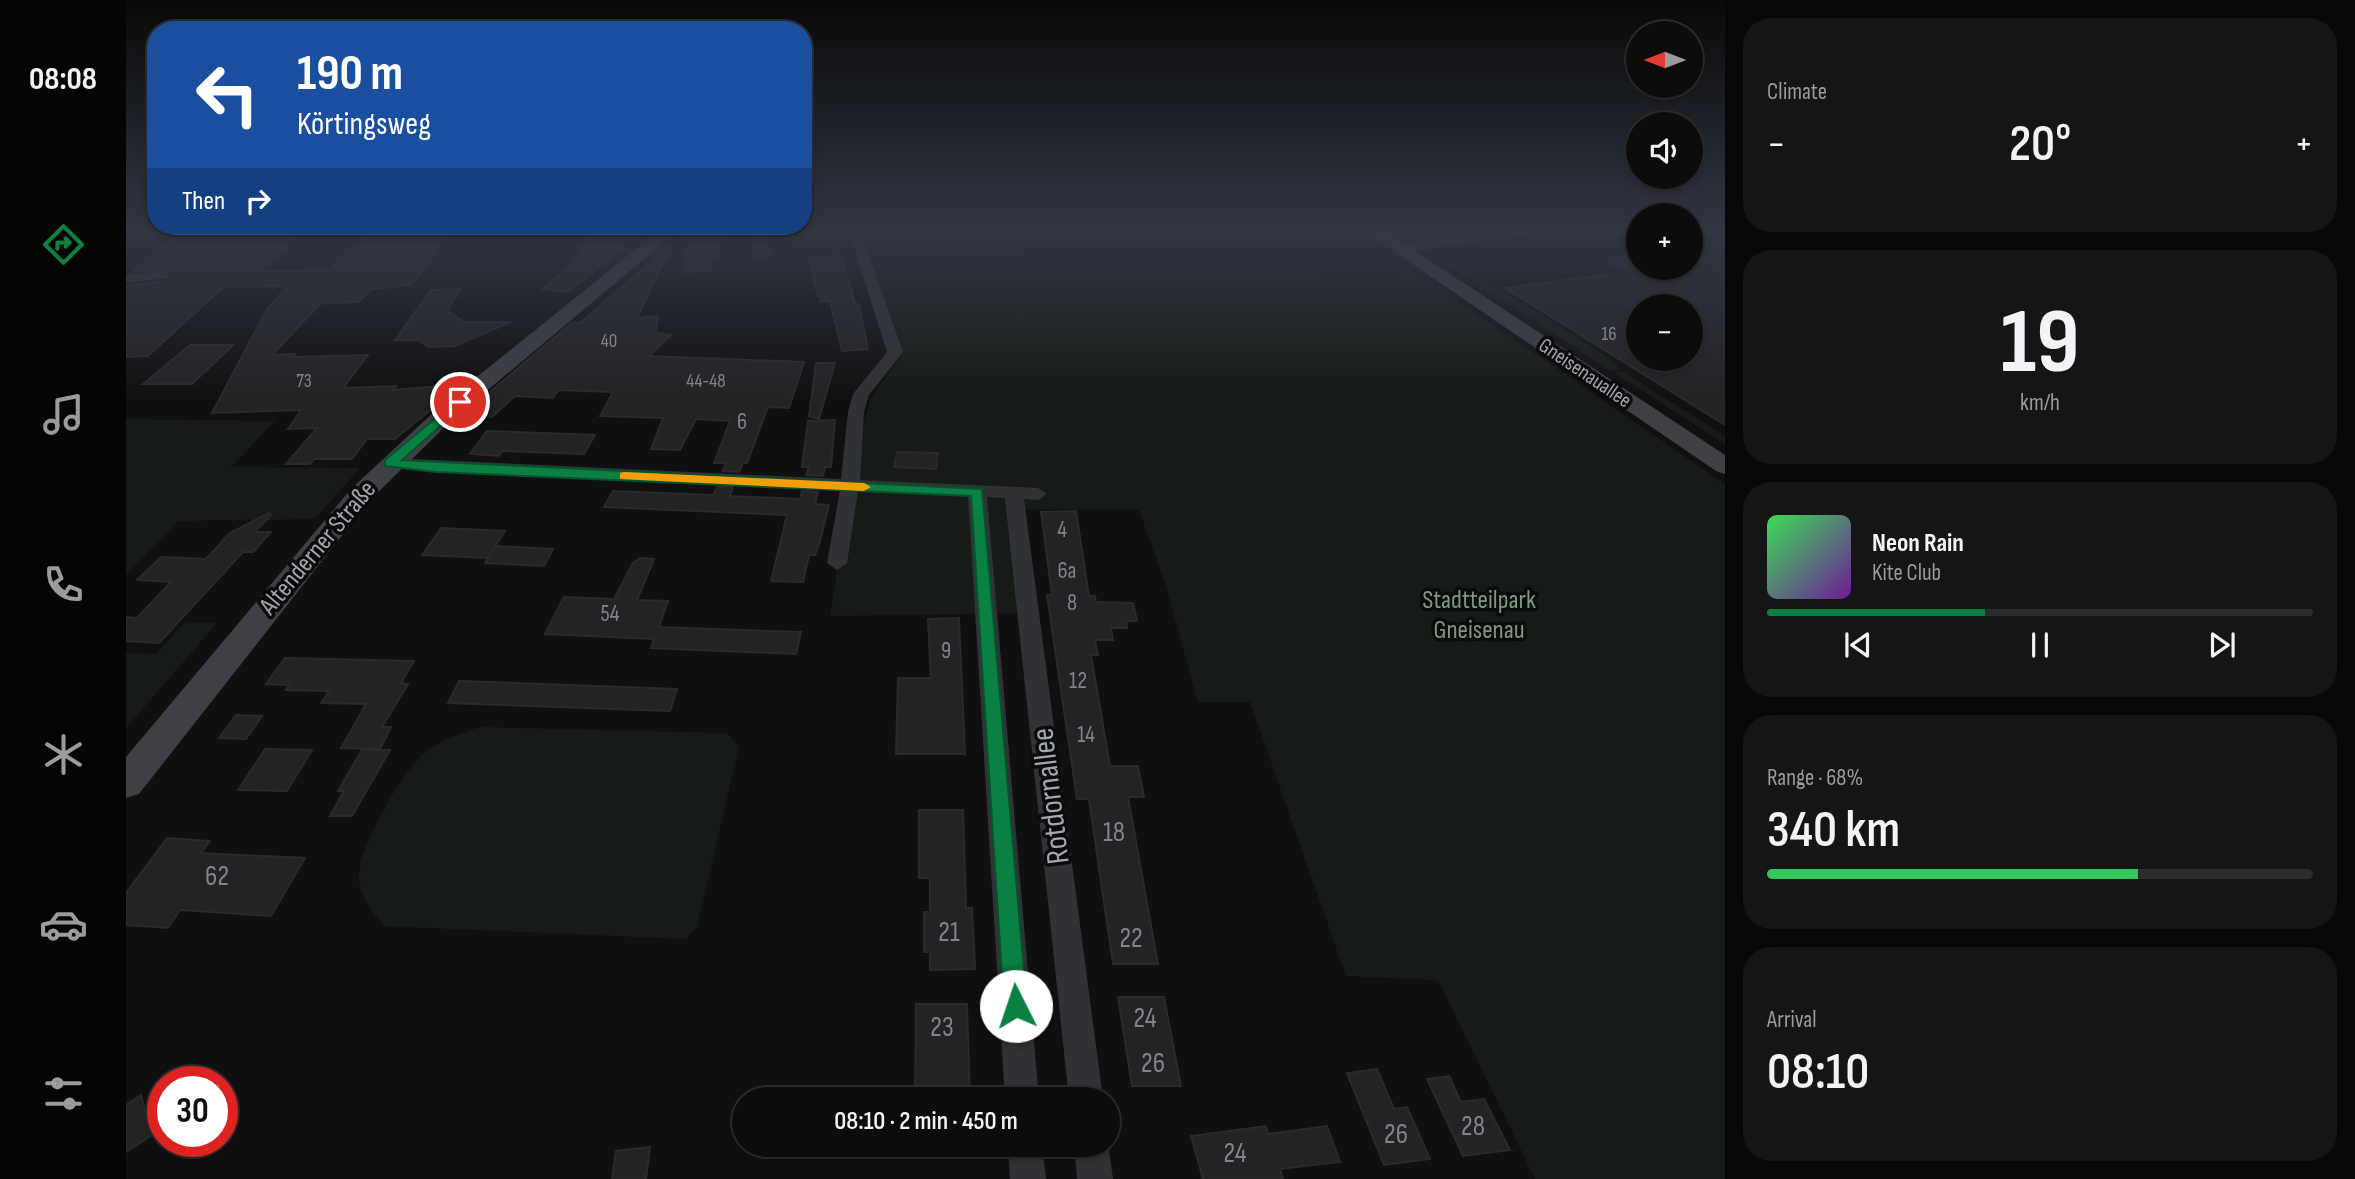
<!DOCTYPE html>
<meta charset="utf-8">
<style>
body{margin:0;font-family:"Sofia Sans Condensed",sans-serif;background:#151516;color:#f1f3f6;height:100vh;display:flex;flex-direction:column;font-size:26px;white-space:nowrap}
*{box-sizing:border-box;margin:0}
p{font-size:23px;color:#9a9b9d}
.icon{flex:none;width:38px;height:38px;fill:none;stroke:currentColor;stroke-width:2;stroke-linecap:round;stroke-linejoin:round}
.map{position:relative;flex:1;overflow:hidden}
.side{display:flex;flex-direction:column;gap:18px;padding:18px;background:#070707;width:630px}
.side>*{flex:none}
.top-card{position:absolute;left:21px;top:21px;width:665px;height:214px;border-radius:28px;box-shadow:0 4px 10px #0003,0 0 0 2px #2c2c2e;background:#1a4fa0;color:#fff;overflow:hidden}
.needle{width:46px;rotate:270deg}
.fabs{position:absolute;left:1500px;top:21px;display:grid;gap:14px}
.fabs a{display:grid;place-items:center;width:77px;height:77px;border-radius:50%;background:#0c0c0d;box-shadow:0 4px 10px #0003,0 0 0 2px #2c2c2e;font-size:35px}
.speed{position:absolute;left:21px;top:1066px;display:flex;gap:14px;font-size:35px;font-weight:700;text-align:center}
.speed>*{display:grid;place-content:center;width:91px;height:91px;border-radius:50%;background:#0c0c0d;box-shadow:0 4px 10px #0003,0 0 0 2px #2c2c2e;line-height:1}
.speed .limit{border:10px solid #d22;background:#fff;color:#111}
.pin{position:absolute;display:grid;place-items:center;width:60px;height:60px;color:#fff;margin:-30px;border:4px solid #fff;border-radius:50%;box-shadow:0 2px 7px #0007}
.me{position:absolute;width:77px;margin:-38px;rotate:356deg;stroke-linejoin:round;filter:drop-shadow(0 0 5px #0008)}
.turn{display:flex;align-items:center;gap:24px;height:147px;padding:0 35px;font-size:32px}
.turn .icon{width:91px;height:91px;stroke-width:2.5}
.turn b{display:block;font-size:49px;line-height:60px}
.then{display:flex;align-items:center;height:66px;padding:0 35px;background:#0003;gap:14px;font-size:26px}
.big{font-size:52px;font-weight:600;line-height:1.1}
.side .tile{flex:1;display:flex;flex-direction:column;justify-content:center;gap:10px;min-width:0;padding:0 24px;border-radius:28px;background:#151516}
.side .dial{align-items:center;gap:0}
.dial b{font-size:91px;line-height:1}
.song{display:flex;align-items:center;gap:21px}
.cover{width:84px;height:84px;border-radius:10px;background:linear-gradient(135deg,hsl(130 70% 55%),hsl(280 70% 35%))}
.played{height:7px;border-radius:4px;background:linear-gradient(90deg,#0b8043 40%,#2c2c2e 40%)}
.keys{display:flex;justify-content:space-around;direction:ltr}
.heat{display:flex;justify-content:space-between;align-items:center;font-size:38px;direction:ltr}
.charge{height:10px;border-radius:5px;background:linear-gradient(90deg,#34c759 68%,#2c2c2e 0)}
.trip{position:absolute;left:606px;top:1087px;width:388px;height:70px;border-radius:35px;background:#0c0c0d;box-shadow:0 4px 10px #0003,0 0 0 2px #2c2c2e;font-weight:600;line-height:70px;text-align:center}
main{display:flex;flex:1;min-height:0}
.dock{display:flex;flex-direction:column;width:126px;justify-content:space-around;align-items:center;background:#050505;color:#9a9b9d}
.dock .icon{width:49px;height:49px}
.dock .on{color:#0b8043}
.dock b{font-size:32px;color:#f1f3f6}
.map>svg:first-child{display:block}
</style>
<main>
<nav class="dock">
<b>08:08</b>
<svg class="icon on" aria-label="directions" viewBox="0 0 24 24"><path d="M12 3l9 9-9 9-9-9zM9 14v-3h6M13 9l2 2-2 2"/></svg>
<svg class="icon" aria-label="music" viewBox="0 0 24 24"><path d="M9 18V5l10-2v13"/><circle cx="6" cy="18" r="3"/><circle cx="16" cy="16" r="3"/></svg>
<svg class="icon" aria-label="phone" viewBox="0 0 24 24"><path d="M5 4h4l2 5-3 2q2 4 5 5l2-3 5 2v4C11 20 4 13 5 4z"/></svg>
<svg class="icon" aria-label="climate" viewBox="0 0 24 24"><path d="M12 3v18M4 7l16 10M4 17L20 7"/></svg>
<svg class="icon" aria-label="car" viewBox="0 0 24 24"><path d="M5 17H2v-5l4-1 3-4h7l3 4 3 1v5h-3M9 17h6M6 11h13"/><circle cx="7" cy="17" r="2"/><circle cx="17" cy="17" r="2"/></svg>
<svg class="icon" aria-label="filters" viewBox="0 0 24 24"><path d="M4 7h16M4 17h16"/><circle cx="9" cy="7" r="2"/><circle cx="15" cy="17" r="2"/></svg>
</nav>
<div class="map">
<svg width="1599" height="1179" viewBox="0 0 1599 1179">
<rect width="100%" height="100%" fill="#101011"/>
<g fill="#171b17">
<path d="M739,233L874,236L879,250L1271,279L1265,265L1237,261C1257,258 1272,263 1290,273L1599,484V1179H1409L1312,980L1220,976L1124,702H1072L1039,583L1013,510L891,509L902,613L704,616L726,475L744,400L777,354L736,237Z"/>
<path d="M1398,243L1424,255L1401,249L1333,255L1320,259L1333,270L1352,275L1486,360L1493,369L1484,371L1314,259L1321,252Z"/>
<path d="M1496,371L1599,436V444L1487,372Z"/>
<path d="M0,419L149,421L105,467L234,468L189,519L52,521L0,575Z"/>
<path d="M59,622L91,623L0,728V653L30,654Z"/>
<path d="M354,727L601,733L613,747L571,927L559,939L258,926C246,911 231,894 233,873C235,844 274,776 296,755C310,741 335,734 354,727Z"/>
</g>
<g fill="#232325" stroke="#2a2a2d" stroke-width="2" fill-rule="evenodd">
<path d="M53,233H177L132,271L203,270L244,233H324L285,285L245,289L233,302L195,303L146,355L169,354L166,357L242,355L217,388L270,386L267,390L316,386L307,408L269,439H241L226,459H188L184,464H160L191,428L162,429L175,410L86,413L141,309L162,286L97,287L22,356L0,357V286L44,280L43,269L7,272Z"/>
<path d="M462,233H515L442,292L417,289L451,260Z"/>
<path d="M625,233H640L643,256L627,257Z"/>
<path d="M1564,233H1599V425L1379,288L1506,271L1480,261L1512,249V270L1564,268ZM1512,306H1564V359H1512Z"/>
<path d="M597,236L593,256L585,257V270L559,272L560,237Z"/>
<path d="M547,243L511,318L532,316L530,333L545,335L523,356L678,362L663,408L642,407L621,463H617L613,472L597,471L600,463H588L604,421L570,419L554,450L525,449L537,418L474,416L487,392L432,390L427,398L389,396L366,417L340,412L447,322L454,323Z"/>
<path d="M715,255L729,304H733L742,349L716,351L704,301L695,302L691,293L683,258Z"/>
<path d="M335,289L321,310L338,322H385L328,346L303,347L292,340H269L305,290Z"/>
<path d="M64,345H107L66,384H17Z"/>
<path d="M690,363H709L693,419L683,416Z"/>
<path d="M709,420L705,467H699L697,476L680,475L683,467H676L682,421Z"/>
<path d="M361,431L389,432L469,435L458,454L376,451L373,456L344,454Z"/>
<path d="M771,452L812,453L810,469L768,467Z"/>
<path d="M591,487H607L604,496L674,499L676,491L692,492L689,504L703,505L693,545L689,555H683L677,582L645,581L661,515L478,507L487,491L587,495Z"/>
<path d="M950,511L963,596H969L970,602L1007,603L1011,621H1000L1001,628H985L987,640H969L972,655H965L984,766H1012L1018,797H1002L1032,964H987L963,799H951L921,595H926L915,512Z"/>
<path d="M143,513L145,515L129,532H145L127,552H117L33,643L0,641V617L11,618L45,582L11,580L35,557L80,559L104,533Z"/>
<path d="M315,528L379,531L362,557L370,546L427,549L418,566L359,563L362,558L296,555Z"/>
<path d="M514,558L528,559L511,600L542,601L533,627L675,632L670,654L525,648L528,639L419,634L438,597L488,599L507,563Z"/>
<path d="M833,618L839,754H770L772,678H805L802,619Z"/>
<path d="M159,658L288,661L275,683L282,684L256,727H265L254,749L215,748L240,704L195,703L203,691L160,690L163,685L140,684Z"/>
<path d="M333,681L551,689L544,711L322,703Z"/>
<path d="M110,715L136,716L120,739L93,738Z"/>
<path d="M139,749L186,750L161,791L112,790Z"/>
<path d="M236,750H264L226,816H204L218,791H212Z"/>
<path d="M793,810H837L840,908H846L849,969L804,970V952H798V912H804V878H793Z"/>
<path d="M41,838L84,841L75,853L179,858L145,916L54,910L42,928L0,925V893Z"/>
<path d="M992,997H1038L1055,1086H1006Z"/>
<path d="M790,1004H841L844,1099H789Z"/>
<path d="M1251,1069L1268,1109L1281,1107L1304,1159L1258,1165L1221,1073Z"/>
<path d="M1323,1076L1335,1102L1358,1099L1384,1150L1337,1156L1301,1079Z"/>
<path d="M15,1095L26,1135L0,1152V1105Z"/>
<path d="M1140,1126L1142,1134L1201,1126L1214,1162L1154,1169L1157,1179H1077L1065,1136Z"/>
<path d="M524,1147L520,1179H486L490,1151Z"/>
</g>
<g fill="none" stroke-linecap="round" stroke-linejoin="round">
<g fill="#313235" fill-rule="evenodd">
<path d="M723,233H735L777,352L743,395L738,412L734,480L912,488L921,494L912,500L898,499L977,1099H943L879,498L861,497L913,1099H879L842,496L732,491L721,563L711,570L701,563L714,490L264,468L255,463L264,458L715,479L722,412L727,394L761,352Z"/>
<path d="M1372,233H1413L1272,253L1266,249L1272,245Z"/>
<path d="M37,271L42,272V278L0,283V275Z"/>
<path d="M882,1144H916L920,1179H884Z"/>
<path d="M948,1144L982,1143L987,1179H951Z"/>
</g>
<g fill="#3f4045" fill-rule="evenodd">
<path d="M530,233H549L327,419L243,501L13,794L0,798V757L225,489L311,409Z"/>
<path d="M1241,233H1262L1599,455V474L1590,471Z"/>
</g>
</g>
<linearGradient id="sky" x2="0" y2="1"><stop stop-color="#090909"/><stop offset="0.58" stop-color="#313743"/><stop offset="1" stop-color="#313743" stop-opacity="0"/></linearGradient>
<rect width="1599" height="399" fill="url(#sky)"/>
<path fill="#0b8043" stroke="#07532c" stroke-width="2" d="M334,398L340,402L338,405L276,460L856,489L901,1006L898,1014L890,1018L881,1014L878,1006L845,496L310,472L259,466V460Z"/>
<path fill="#f59e0b" d="M499,472L738,483L745,487L738,491L494,479V473Z"/>
<g text-anchor="middle" dominant-baseline="central" stroke-width="7" stroke-linejoin="round" paint-order="stroke">
<g font-size="19" fill="#82848c">
<text x="1483" y="334">16</text>
<text x="483" y="341">40</text>
<text x="178" y="381">73</text>
<text x="580" y="381">44-48</text>
</g>
<g font-size="21" fill="#a2a6b0" stroke="#0b0b0c">
<text transform="translate(1459 373) rotate(34)">Gneisenauallee</text>
</g>
<g font-size="23" fill="#82848c">
<text x="616" y="422">6</text>
<text x="936" y="530">4</text>
<text x="941" y="571">6a</text>
<text x="946" y="603">8</text>
<text x="484" y="614">54</text>
<text x="820" y="651">9</text>
<text x="952" y="681">12</text>
<text x="960" y="735">14</text>
</g>
<g font-size="26" fill="#a2a6b0" stroke="#0b0b0c">
<text transform="translate(192 548) rotate(-50)">Altenderner Straße</text>
</g>
<g font-size="26" fill="#7b9a7e" stroke="#0b0b0c">
<text x="1353" y="600">Stadtteilpark<tspan x="1353" dy="30">Gneisenau</tspan></text>
</g>
<g font-size="28" fill="#82848c">
<text x="988" y="832">18</text>
<text x="91" y="876">62</text>
<text x="823" y="932">21</text>
<text x="1005" y="938">22</text>
<text x="1019" y="1018">24</text>
<text x="816" y="1027">23</text>
<text x="1027" y="1063">26</text>
<text x="1347" y="1126">28</text>
<text x="1270" y="1134">26</text>
<text x="1109" y="1153">24</text>
</g>
<g font-size="32" fill="#a2a6b0" stroke="#0b0b0c">
<text transform="translate(925 796) rotate(-97)">Rotdornallee</text>
</g>
</g>
</svg>
<div class="fabs">
<a><svg class="needle" viewBox="-14 -14 28 28"><path d="M0-13l5 13h-10z" fill="#e53935"/><path d="M0 13l5-13h-10z" fill="#9a9b9d"/></svg></a>
<a><svg class="icon" aria-label="sound" viewBox="0 0 24 24"><path d="M4 9h4l5-4v14l-5-4H4zM17 9q2 3 0 6"/></svg></a>
<a>+</a>
<a>−</a>
</div>
<div class="speed"><div class="limit">30</div></div>
<div class="pin" style="left:334px;top:402px;background:#d93025"><svg class="icon" aria-label="arrive" viewBox="0 0 24 24"><path d="M6 21V4h12l-3 4 3 4H6"/></svg></div>
<svg class="me" style="left:890px;top:1006px" viewBox="-20 -20 40 40"><circle r="19" fill="#fff"/><path d="M0-13L10 11 0 6-10 11z" fill="#0b8043"/></svg>
<div class="trip">08:10 · 2 min · 450 m</div>
<div class="top-card">
<div class="turn"><svg class="icon" aria-label="left" viewBox="0 0 24 24"><path d="M17 20v-9H6M10 6l-5 5 5 5"/></svg><div><b>190 m</b>Körtingsweg</div></div>
<div class="then">Then<svg class="icon" aria-label="right" viewBox="0 0 24 24"><path d="M7 20v-9h11M14 6l5 5-5 5"/></svg></div>
</div>
</div>
<section class="side">
<div class="tile"><p>Climate</p>
<div class="heat"><a>−</a><b class="big">20°</b><a>+</a></div>
</div>
<div class="tile dial"><b>19</b><p>km/h</p></div>
<div class="tile">
<div class="song"><i class="cover"></i><div><b>Neon Rain</b><p>Kite Club</p></div></div>
<div class="played"></div>
<div class="keys"><svg class="icon" aria-label="previous" viewBox="0 0 24 24"><path d="M18 5L8 12l10 7zM5 5v14"/></svg><svg class="icon" aria-label="pause" viewBox="0 0 24 24"><path d="M8 5v14M16 5v14"/></svg><svg class="icon" aria-label="next" viewBox="0 0 24 24"><path d="M6 5l10 7-10 7zM19 5v14"/></svg></div>
</div>
<div class="tile"><p>Range · 68%</p><b class="big">340 km</b><div class="charge"></div></div>
<div class="tile"><p>Arrival</p><b class="big">08:10</b></div>
</section>
</main>
